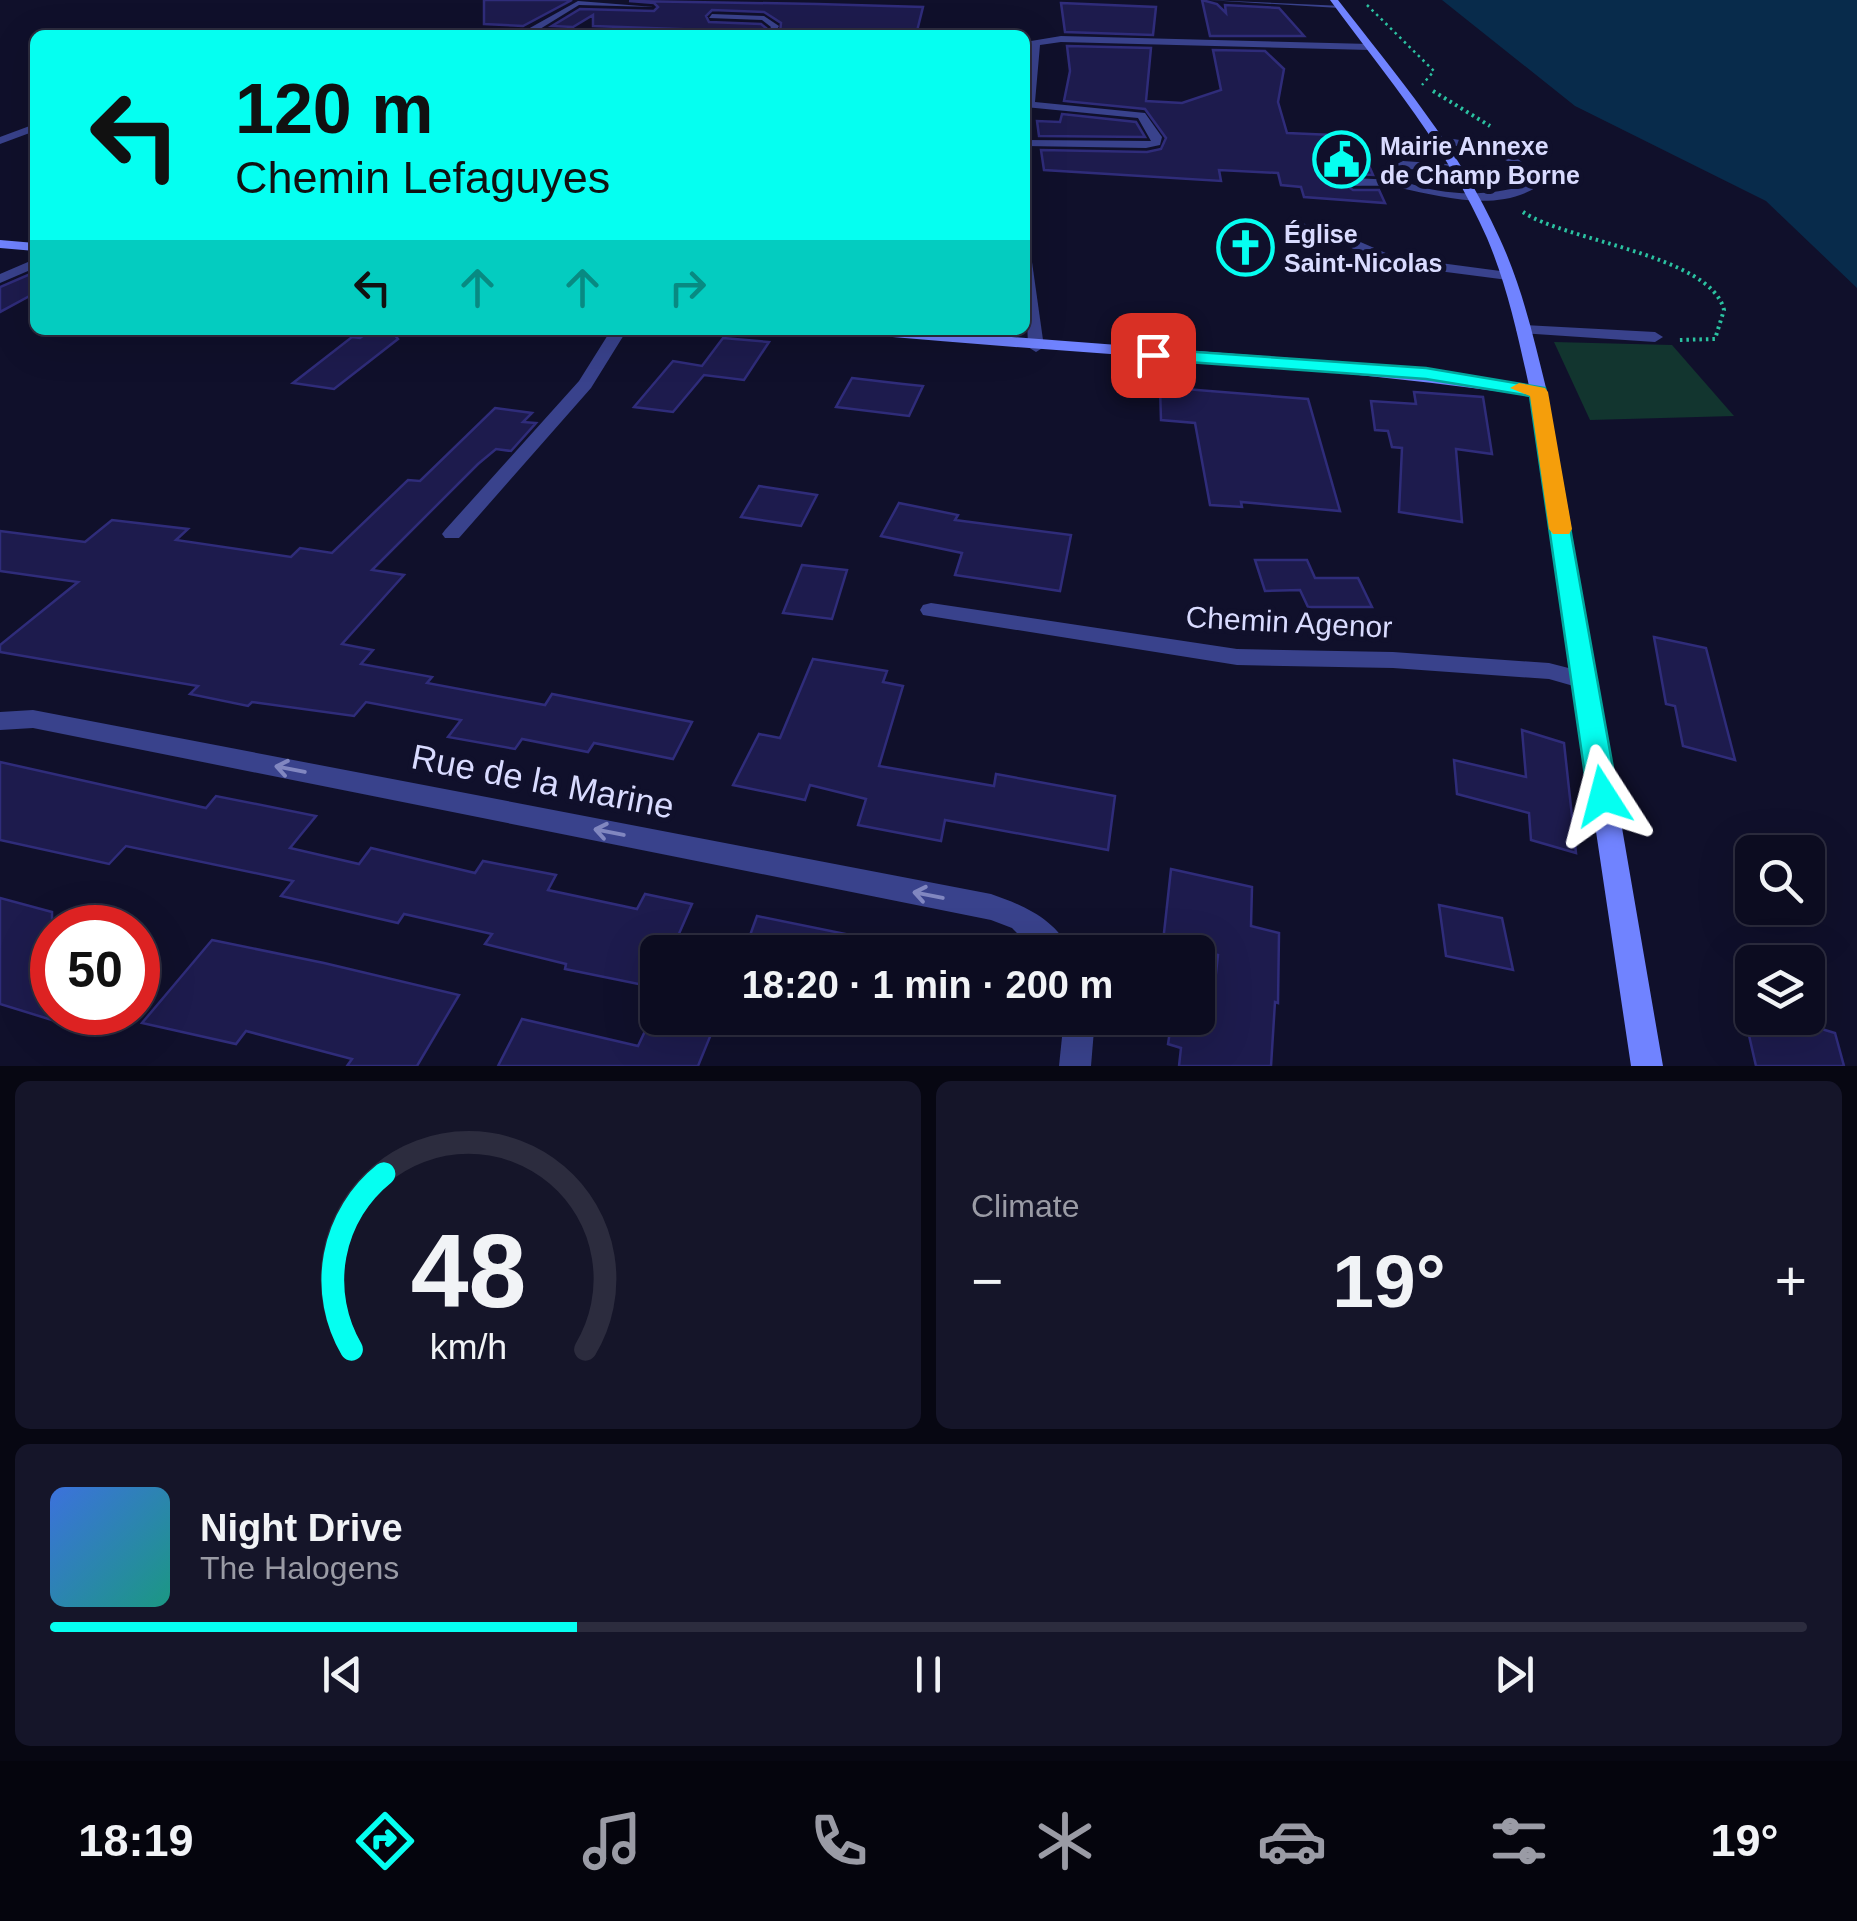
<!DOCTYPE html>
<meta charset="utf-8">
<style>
body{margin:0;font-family:Arial,sans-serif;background:#151529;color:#f1f3f6;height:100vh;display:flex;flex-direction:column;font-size:38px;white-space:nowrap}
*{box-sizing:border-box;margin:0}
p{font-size:32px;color:#9a9ba5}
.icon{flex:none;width:55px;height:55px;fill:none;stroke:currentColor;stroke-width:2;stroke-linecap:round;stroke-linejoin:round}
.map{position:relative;height:1066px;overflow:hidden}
.sheet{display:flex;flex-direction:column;gap:15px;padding:15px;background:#070712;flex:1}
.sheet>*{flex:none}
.top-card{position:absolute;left:30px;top:30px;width:1000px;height:305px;border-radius:15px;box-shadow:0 10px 40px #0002,0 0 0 2px #2c2c3e;background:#05fff1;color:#111;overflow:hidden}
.buttons{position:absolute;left:1735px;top:835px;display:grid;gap:20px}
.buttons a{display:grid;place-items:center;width:90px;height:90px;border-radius:15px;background:#0c0c20;box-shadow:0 10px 40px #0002,0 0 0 2px #2c2c3e;font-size:50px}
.speed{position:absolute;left:30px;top:905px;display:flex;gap:20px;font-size:50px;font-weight:700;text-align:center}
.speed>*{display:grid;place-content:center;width:130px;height:130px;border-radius:50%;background:#0c0c20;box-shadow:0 10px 40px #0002,0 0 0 2px #2c2c3e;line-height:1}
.speed .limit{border:15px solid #d22;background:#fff;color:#111}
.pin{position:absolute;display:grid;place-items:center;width:85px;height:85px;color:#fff;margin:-42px;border-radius:20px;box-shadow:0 5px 15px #0006}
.me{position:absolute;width:110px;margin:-55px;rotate:351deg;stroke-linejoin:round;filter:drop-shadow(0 0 8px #0008)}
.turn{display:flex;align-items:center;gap:35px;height:210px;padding:0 40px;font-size:45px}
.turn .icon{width:130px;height:130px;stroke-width:2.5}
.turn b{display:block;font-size:70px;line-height:85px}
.lanes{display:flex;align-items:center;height:95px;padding:0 40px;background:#0003;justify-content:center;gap:50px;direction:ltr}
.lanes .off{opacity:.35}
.big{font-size:75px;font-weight:700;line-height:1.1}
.sheet .tile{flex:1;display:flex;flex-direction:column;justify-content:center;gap:15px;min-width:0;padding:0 35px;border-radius:15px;background:#151529}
.sheet .dial{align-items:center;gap:0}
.dial svg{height:260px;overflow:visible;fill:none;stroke:#2c2c3e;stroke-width:7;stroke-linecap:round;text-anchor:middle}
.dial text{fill:#f1f3f6;stroke:none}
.song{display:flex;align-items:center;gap:30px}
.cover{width:120px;height:120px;border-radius:15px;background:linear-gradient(135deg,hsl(220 70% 55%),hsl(170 70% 35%))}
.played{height:10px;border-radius:5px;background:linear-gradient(90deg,#05fff1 30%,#2c2c3e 30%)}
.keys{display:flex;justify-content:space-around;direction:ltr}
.heat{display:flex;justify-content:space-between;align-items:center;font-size:55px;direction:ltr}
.sheet .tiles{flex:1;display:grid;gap:15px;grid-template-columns:1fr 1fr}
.tile:last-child{grid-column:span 2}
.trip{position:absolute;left:640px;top:935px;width:575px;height:100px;border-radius:15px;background:#0c0c20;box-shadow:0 10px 40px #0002,0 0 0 2px #2c2c3e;font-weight:700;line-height:100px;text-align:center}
.tab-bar{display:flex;height:160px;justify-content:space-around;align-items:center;background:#05050d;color:#9a9ba5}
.tab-bar .icon{width:70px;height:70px}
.tab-bar .selected{color:#05fff1}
.tab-bar b{font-size:45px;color:#f1f3f6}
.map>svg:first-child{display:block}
</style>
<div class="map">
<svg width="1857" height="1066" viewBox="0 0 1857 1066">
<rect width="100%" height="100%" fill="#10102b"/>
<path fill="#12352f" d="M1554,342L1672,345L1734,416L1590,420Z"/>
<path fill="#082b4b" d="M1442,0H1857V288L1766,201L1575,106Z"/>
<g fill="#1d1b4d" stroke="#2f2c7a" stroke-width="2.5">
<path d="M484,0H572L523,26L484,24Z"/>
<path d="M1202,0L1217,4L1226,13L1225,5L1279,8L1304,36H1210Z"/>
<path d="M629,1L817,4L923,7L916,35H794L780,33L781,23L764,12L712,10L706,16L709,22L761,24L766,28L763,32L593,26V15L573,27L552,26L580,9L654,11L658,7L654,3Z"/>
<path d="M1061,3L1156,7L1153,35L1065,32Z"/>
<path d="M1067,46L1151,48L1146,101L1182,103L1221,90L1213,50L1265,51L1284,69L1278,102L1287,133L1356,136L1373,175L1353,174L1343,183L1353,190H1379L1385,203L1304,197L1301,187L1281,185L1278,173L1219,170L1221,181L1044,170L1041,150L1147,152L1161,149L1166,138L1145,109L1064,101L1070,71Z"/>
<path d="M1062,114L1136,122L1145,137L1039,136L1037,121L1060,122Z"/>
<path d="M35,272V293L0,312V287Z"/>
<path d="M371,330H391L398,339L334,389L293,383L352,337L360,338Z"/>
<path d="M723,338L769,342L744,380L704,375L673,412L634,407L673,361L702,366Z"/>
<path d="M852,378L903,384L923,386L909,416L836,407Z"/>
<path d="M1160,387L1308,399L1340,511L1241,502L1242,507L1210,505L1195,423L1161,420Z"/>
<path d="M1414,392L1483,397L1492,454L1456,449L1462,522L1399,512L1402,448L1392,447L1388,431L1375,430L1371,401L1416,404Z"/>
<path d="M495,408L532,413L523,422L536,423L511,451L496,449L478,464L372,570L404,575L342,644L373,650L361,664L432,677L427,683L545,705L552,694L692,722L673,759L594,743L588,752L522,739L515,749L448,737L461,720L366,702L354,716L252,702L248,706L190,694L198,686L0,652V645L78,582L0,571V531L85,542L112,520L188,529L176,540L291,557L300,548L332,553L408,480L420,481Z"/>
<path d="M759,486L817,495L801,526L741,517Z"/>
<path d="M899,503L958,515L955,520L1071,535L1060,591L955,575L962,553L881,536Z"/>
<path d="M1255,560H1307L1315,578H1358L1372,607H1308L1300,590L1265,591Z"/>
<path d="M802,565L847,570L832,619L783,613Z"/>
<path d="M1654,637L1706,648L1735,760L1683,746L1675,706L1666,704Z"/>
<path d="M813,659L887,671L883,682L903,686L879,766L994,786L996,774L1115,796L1108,850L945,820L941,841L858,825L866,799L810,785L805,800L733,785L759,734L780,738Z"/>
<path d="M1522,730L1564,743L1576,853L1531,840L1529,813L1457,794L1454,760L1526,777Z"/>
<path d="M0,762L206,808L216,796L316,816L290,848L359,864L371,848L475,873L483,861L556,875L548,890L637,909L645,894L692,904L671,952H658V988L565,969L566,964L485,944L492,934L404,914L398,923L281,896L293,881L126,846L109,864L0,840Z"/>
<path d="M1171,869L1252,887L1251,926L1279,933L1278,1003L1275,1002L1271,1066H1179L1181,1048L1168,1044L1172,1018H1211L1218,955L1163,942Z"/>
<path d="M0,898L52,912V1020L0,1004Z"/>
<path d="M1439,905L1502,918L1513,970L1446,956Z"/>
<path d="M757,916L870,939L869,952H744Z"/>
<path d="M212,940L324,963L459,995L417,1066H347L352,1059L246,1031L236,1044L142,1023Z"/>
<path d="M653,1014L714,1027L698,1066H498L522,1019L638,1046Z"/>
<path d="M1745,1018H1785L1835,1033L1844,1066H1756Z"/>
</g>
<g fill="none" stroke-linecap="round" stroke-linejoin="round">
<path stroke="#2bc2a1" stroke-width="2.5" stroke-dasharray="2.5 4" stroke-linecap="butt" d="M1367,5L1434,71L1422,85"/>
<g stroke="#2bc2a1" stroke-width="4" stroke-dasharray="2.5 4" stroke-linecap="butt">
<path d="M1433,91L1490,126"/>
<path d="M1523,212C1565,241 1711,255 1724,310L1715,339L1679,340"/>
</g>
<g fill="#39428c" fill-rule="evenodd">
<path d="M1437,137C1476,142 1515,146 1540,180L1537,187C1496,212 1443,197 1400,188C1385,185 1368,186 1353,186L1347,182L1353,178L1394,180L1389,168L1403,161L1460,165V169L1456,170L1401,169L1406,182C1444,196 1487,197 1526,185L1528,180C1506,149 1468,149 1433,142V138Z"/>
<path d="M1297,222L1335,231L1395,257L1508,272L1515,276L1508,280L1392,265L1325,237L1292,229V223Z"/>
<path d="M1524,325L1655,332L1663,337L1655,342L1519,333L1516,330Z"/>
<path d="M611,330H627L591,388L459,538H445L442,534L445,530L579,381Z"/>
</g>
<g fill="#39428c" fill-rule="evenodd">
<path d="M1207,0L1343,6L1339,8Z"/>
<path d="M578,1L654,7L579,5L540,29L636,35H461L528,29Z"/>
<path d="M712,14L764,16L779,26L774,35H766L771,27L762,20L709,18Z"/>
<path d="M1061,36L1370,44L1374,47L1370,50L1061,42L1040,45L1035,102L1145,113L1162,137L1160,145L1146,148L1025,146V140L1151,141L1138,118L1025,107L1031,47L1025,48V42Z"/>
<path d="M35,124V131L0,144V137Z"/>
<path d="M1025,258L1032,262L1044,347L1036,352L1028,347Z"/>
<path d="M35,259V268L0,283V274Z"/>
<path d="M931,603L1237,649L1393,652L1549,663L1592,674L1596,680L1592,686L1584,689L1549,679L1393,668L1237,665L923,615L920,610L923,605Z"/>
<path d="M33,710L991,894C1023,905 1056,919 1071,952H1036L1012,928L991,920L33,728L0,730V712Z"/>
<path d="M1064,1018H1095L1091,1066H1059Z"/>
</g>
<g fill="#7083ff" fill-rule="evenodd">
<path d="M1330,0H1338C1396,75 1460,149 1499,237C1522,286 1534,339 1547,392L1663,1066H1631L1531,396C1312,364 1090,355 869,335L861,330H921L1289,358L1529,386C1518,336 1507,285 1487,238C1449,150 1386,76 1330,0Z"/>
<path d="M0,240L35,243V251L0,248Z"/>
</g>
</g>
<defs><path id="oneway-shaft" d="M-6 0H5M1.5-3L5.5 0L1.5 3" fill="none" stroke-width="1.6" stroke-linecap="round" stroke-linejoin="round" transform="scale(2.5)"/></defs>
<g stroke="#8187c0">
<use href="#oneway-shaft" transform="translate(290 769) rotate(-169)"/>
<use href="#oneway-shaft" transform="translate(609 832) rotate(-169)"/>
<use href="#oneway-shaft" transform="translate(928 895) rotate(-169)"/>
</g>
<path fill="#05fff1" stroke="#03a69d" stroke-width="2.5" d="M1153,349L1426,368L1545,388L1618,796L1614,804L1603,808L1593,804L1588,796L1530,396L1426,379L1146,359V351Z"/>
<path fill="#f59e0b" d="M1519,383L1545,388L1548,392L1572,529L1569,534H1553L1549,529L1530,396L1510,388Z"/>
<defs>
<symbol id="civic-ring" viewBox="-11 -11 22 22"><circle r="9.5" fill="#10102b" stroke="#05fff1" stroke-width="1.5"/><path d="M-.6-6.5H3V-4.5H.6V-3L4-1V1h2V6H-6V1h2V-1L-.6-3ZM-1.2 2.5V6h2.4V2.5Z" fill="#05fff1"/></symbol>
<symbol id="church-ring" viewBox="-11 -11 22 22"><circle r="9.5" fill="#10102b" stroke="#05fff1" stroke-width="1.5"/><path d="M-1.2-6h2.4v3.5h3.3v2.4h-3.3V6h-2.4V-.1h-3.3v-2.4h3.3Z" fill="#05fff1"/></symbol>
</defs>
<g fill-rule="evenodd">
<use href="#civic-ring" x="1310" y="128" width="63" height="63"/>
<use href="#church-ring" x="1214" y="216" width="63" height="63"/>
</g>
<g text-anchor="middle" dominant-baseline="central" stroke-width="10" stroke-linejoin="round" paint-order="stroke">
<g font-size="25" font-weight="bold" fill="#d9dbff" stroke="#10102b" text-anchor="start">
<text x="1380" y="146">Mairie Annexe<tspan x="1380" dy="29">de Champ Borne</tspan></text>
<text x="1284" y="234">Église<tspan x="1284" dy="29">Saint-Nicolas</tspan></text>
</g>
<g font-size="30" fill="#d9dbff" stroke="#10102b">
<text transform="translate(1289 622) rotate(3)">Chemin Agenor</text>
</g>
<g font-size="35" fill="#d9dbff" stroke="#10102b">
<text transform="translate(543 781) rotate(11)">Rue de la Marine</text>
</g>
</g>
</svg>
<div class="buttons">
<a><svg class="icon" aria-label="search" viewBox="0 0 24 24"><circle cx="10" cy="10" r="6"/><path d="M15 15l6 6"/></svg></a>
<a><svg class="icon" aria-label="layers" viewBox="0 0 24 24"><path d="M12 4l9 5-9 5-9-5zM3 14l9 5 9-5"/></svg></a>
</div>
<div class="speed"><div class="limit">50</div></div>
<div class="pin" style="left:1153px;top:355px;background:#d93025"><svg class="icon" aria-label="arrive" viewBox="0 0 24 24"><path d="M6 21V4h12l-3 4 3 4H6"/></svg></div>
<svg class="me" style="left:1603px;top:796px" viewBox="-20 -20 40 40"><path d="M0-17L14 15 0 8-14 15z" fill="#05fff1" stroke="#fff" stroke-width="4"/></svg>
<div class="trip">18:20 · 1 min · 200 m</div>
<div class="top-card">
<div class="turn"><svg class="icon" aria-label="left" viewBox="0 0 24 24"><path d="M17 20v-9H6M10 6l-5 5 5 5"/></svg><div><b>120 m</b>Chemin Lefaguyes</div></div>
<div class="lanes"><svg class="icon" aria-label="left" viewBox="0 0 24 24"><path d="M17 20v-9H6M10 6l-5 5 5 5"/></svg><svg class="icon off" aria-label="ahead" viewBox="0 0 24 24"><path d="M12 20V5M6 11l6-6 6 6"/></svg><svg class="icon off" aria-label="ahead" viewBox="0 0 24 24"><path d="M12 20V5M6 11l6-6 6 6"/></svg><svg class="icon off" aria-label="right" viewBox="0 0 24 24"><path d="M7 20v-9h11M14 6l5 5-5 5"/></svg></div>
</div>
</div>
<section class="sheet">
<div class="tiles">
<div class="tile dial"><svg viewBox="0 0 100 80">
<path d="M14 69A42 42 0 1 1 86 69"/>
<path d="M14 69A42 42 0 0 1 24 15" stroke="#05fff1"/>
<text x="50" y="56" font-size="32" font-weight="700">48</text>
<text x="50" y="72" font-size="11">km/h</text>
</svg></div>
<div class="tile"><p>Climate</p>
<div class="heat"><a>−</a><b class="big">19°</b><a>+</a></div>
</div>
<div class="tile">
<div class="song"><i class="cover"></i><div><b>Night Drive</b><p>The Halogens</p></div></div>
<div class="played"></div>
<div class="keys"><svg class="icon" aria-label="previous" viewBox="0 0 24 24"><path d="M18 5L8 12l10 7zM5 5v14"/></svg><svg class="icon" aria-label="pause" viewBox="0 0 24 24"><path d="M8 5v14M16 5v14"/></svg><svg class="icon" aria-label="next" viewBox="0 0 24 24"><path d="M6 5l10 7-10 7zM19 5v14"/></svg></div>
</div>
</div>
</section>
<nav class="tab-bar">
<b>18:19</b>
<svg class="icon selected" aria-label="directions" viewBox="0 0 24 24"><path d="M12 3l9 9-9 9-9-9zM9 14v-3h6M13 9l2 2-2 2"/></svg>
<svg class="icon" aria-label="music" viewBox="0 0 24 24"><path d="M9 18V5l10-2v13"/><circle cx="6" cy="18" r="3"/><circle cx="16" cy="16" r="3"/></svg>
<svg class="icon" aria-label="phone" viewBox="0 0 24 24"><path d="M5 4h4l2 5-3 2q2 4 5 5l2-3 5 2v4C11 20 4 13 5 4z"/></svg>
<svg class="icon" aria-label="climate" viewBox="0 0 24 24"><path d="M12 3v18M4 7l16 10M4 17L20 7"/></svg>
<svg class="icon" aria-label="car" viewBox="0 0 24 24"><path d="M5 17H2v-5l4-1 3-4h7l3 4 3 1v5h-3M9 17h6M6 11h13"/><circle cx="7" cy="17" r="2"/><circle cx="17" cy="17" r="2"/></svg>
<svg class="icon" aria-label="filters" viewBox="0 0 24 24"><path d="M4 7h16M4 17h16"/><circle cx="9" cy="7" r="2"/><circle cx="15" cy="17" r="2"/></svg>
<b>19°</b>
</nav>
